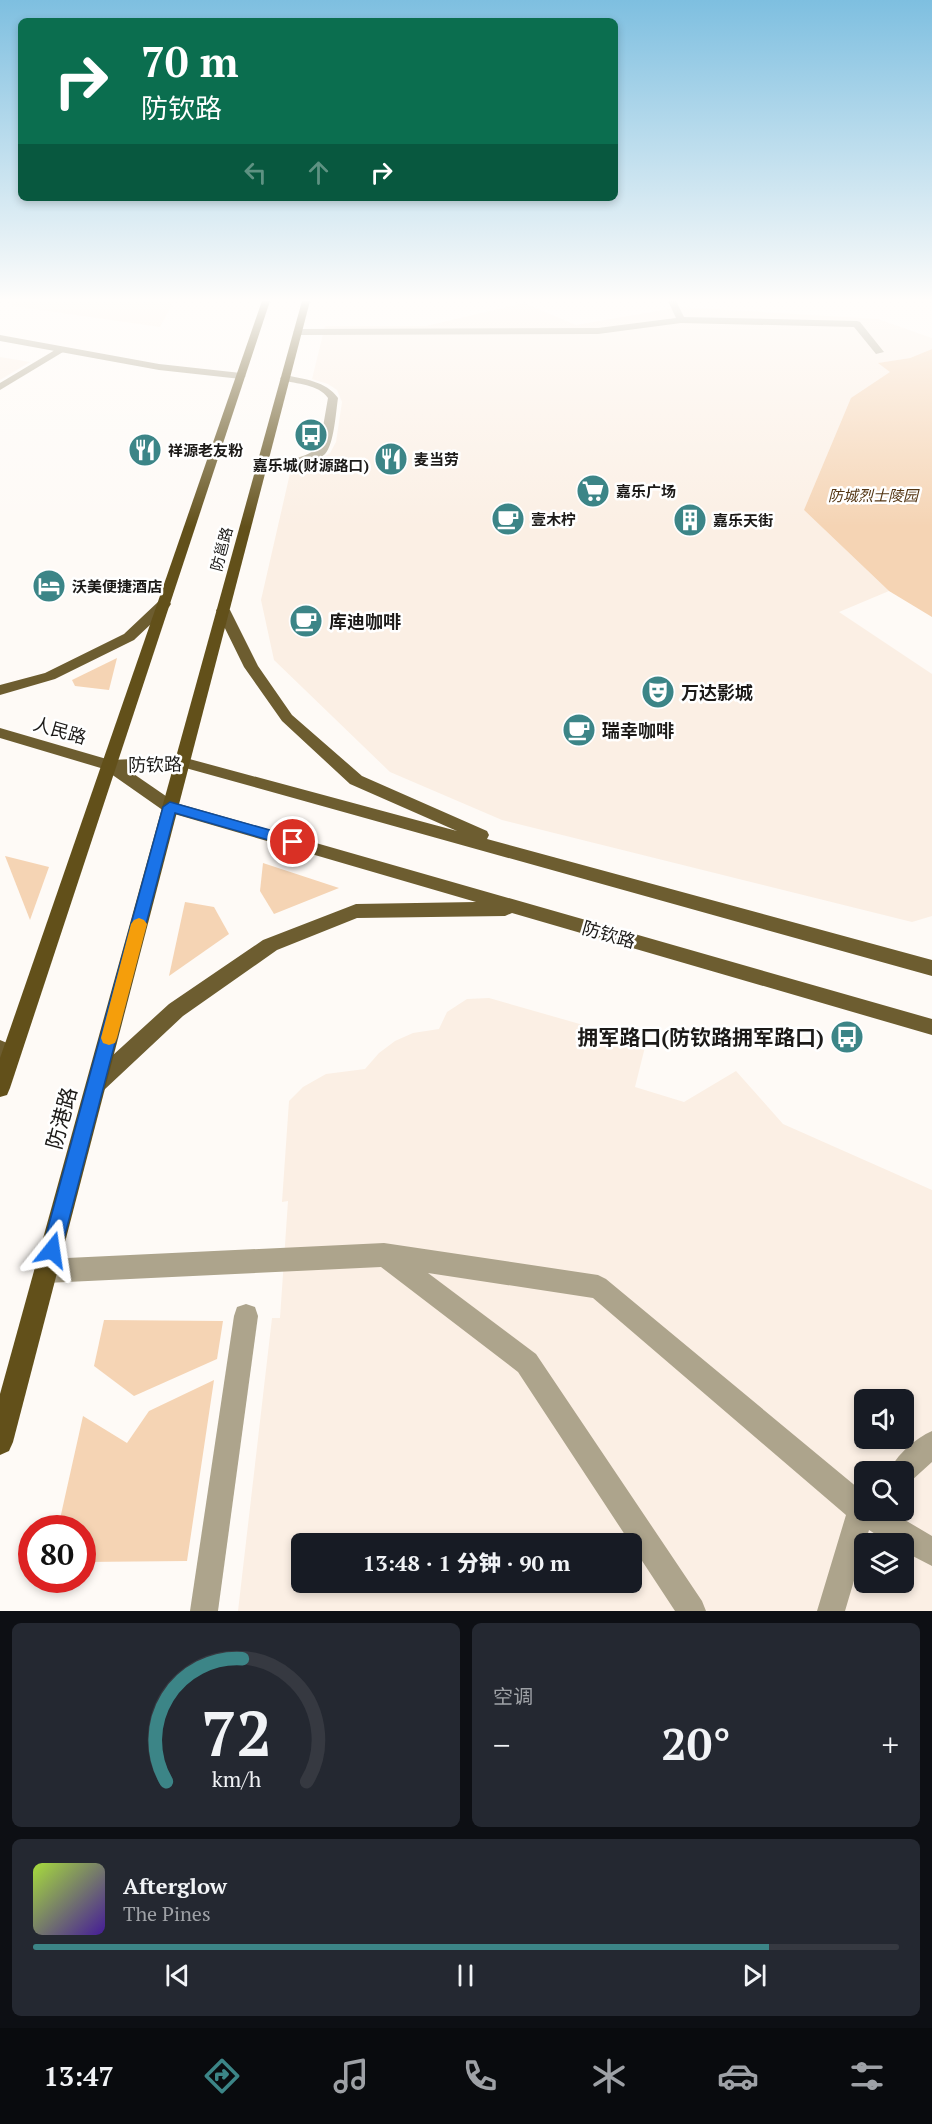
<!DOCTYPE html>
<html lang="zh">
<meta charset="utf-8">
<style>
body{margin:0;font-family:"PT Serif","Noto Sans SC",serif;background:#242831;color:#f1f3f6;height:100vh;display:flex;flex-direction:column;font-size:22px;white-space:nowrap}
*{box-sizing:border-box;margin:0}
p{font-size:20px;color:#9ea1a6}
.icon{flex:none;width:33px;height:33px;fill:none;stroke:currentColor;stroke-width:2;stroke-linecap:round;stroke-linejoin:round}
.map{position:relative;height:1611px;overflow:hidden}
.side{display:flex;flex-direction:column;gap:12px;padding:12px;background:#0d0f14;flex:1}
.side>*{flex:none}
.top-card{position:absolute;left:18px;top:18px;width:600px;height:183px;border-radius:9px;box-shadow:0 3px 9px #0003;background:#0b6e4f;color:#fff;overflow:hidden}
.tools{position:absolute;left:854px;top:1389px;display:grid;gap:12px}
.tools a{display:grid;place-items:center;width:60px;height:60px;border-radius:9px;background:#171b24;box-shadow:0 3px 9px #0003;font-size:30px}
.speed{position:absolute;left:18px;top:1515px;display:flex;gap:12px;font-size:30px;font-weight:700;text-align:center}
.speed>*{display:grid;place-content:center;width:78px;height:78px;border-radius:50%;background:#171b24;box-shadow:0 3px 9px #0003;line-height:1}
.speed .limit{border:9px solid #d22;background:#fff;color:#111}
.pin{position:absolute;display:grid;place-items:center;width:51px;height:51px;color:#fff;margin:-26px;border:3px solid #fff;border-radius:50%;box-shadow:0 2px 6px #0007}
.me{position:absolute;width:66px;margin:-33px;rotate:15deg;stroke-linejoin:round;filter:drop-shadow(0 0 4px #0008)}
.turn{display:flex;align-items:center;gap:21px;height:126px;padding:0 24px;font-size:27px}
.turn .icon{width:78px;height:78px;stroke-width:2.5}
.turn b{display:block;font-size:42px;line-height:51px}
.lanes{display:flex;align-items:center;height:57px;padding:0 24px;background:#0003;justify-content:center;gap:30px;direction:ltr}
.lanes .off{opacity:.35}
.big{font-size:45px;font-weight:800;line-height:1.1}
.side .tile{flex:1;display:flex;flex-direction:column;justify-content:center;gap:9px;min-width:0;padding:0 21px;border-radius:9px;background:#242831}
.side .dial{align-items:center;gap:0}
.dial svg{height:156px;overflow:visible;fill:none;stroke:#363941;stroke-width:7;stroke-linecap:round;text-anchor:middle}
.dial text{fill:#f1f3f6;stroke:none}
.song{display:flex;align-items:center;gap:18px}
.cover{width:72px;height:72px;border-radius:9px;background:linear-gradient(135deg,hsl(80 70% 55%),hsl(260 70% 35%))}
.played{height:6px;border-radius:3px;background:linear-gradient(90deg,#3c8587 85%,#363941 85%)}
.keys{display:flex;justify-content:space-around;direction:ltr}
.heat{display:flex;justify-content:space-between;align-items:center;font-size:33px;direction:ltr}
.side .tiles{flex:1;display:grid;gap:12px;grid-template-columns:1fr 1fr}
.tile:last-child{grid-column:span 2}
.trip{position:absolute;left:291px;top:1533px;width:351px;height:60px;border-radius:9px;background:#171b24;box-shadow:0 3px 9px #0003;font-weight:800;line-height:60px;text-align:center}
.tabs{display:flex;height:96px;justify-content:space-around;align-items:center;background:#090b0e;color:#9ea1a6}
.tabs .icon{width:42px;height:42px}
.tabs .current{color:#3c8587}
.tabs b{font-size:27px;color:#f1f3f6}
.map>svg:first-child{display:block}
</style>
<div class="map">
<svg width="932" height="1611" viewBox="0 0 932 1611">
<rect width="100%" height="100%" fill="#fefaf6"/>
<g fill="#fbefe4" fill-rule="evenodd">
<path d="M11,301H174L160,327L13,306Z"/>
<path d="M524,303L576,325L681,307L878,319L932,338V349L910,358L879,363L891,372L804,510L889,591L839,612L932,674V916L912,922L502,820L390,772L274,660L261,600L291,469L316,462L330,453L336,442L342,402L337,390L328,384L312,379L325,326H426Z"/>
<path d="M0,357L30,362L0,380Z"/>
<path d="M489,998L646,1043L635,1087L684,1102L736,1071L783,1124L932,1190V1611H238L272,1318H280L288,1201L282,1202L289,1101L303,1087L326,1074L365,1069L379,1053L395,1041L413,1033L439,1029L447,1012L467,999ZM864,1400H903V1438H864ZM864,1472H903V1510H864ZM302,1544H632V1582H302ZM864,1544H903V1582H864Z"/>
</g>
<g fill="#f5d4b4">
<path d="M932,349V617L889,591L804,510L851,398L890,372L878,363L910,358Z"/>
<path d="M117,658L109,690L75,686L72,680Z"/>
<path d="M5,856L49,867L30,920Z"/>
<path d="M263,863L339,888L274,914L260,891Z"/>
<path d="M185,902L214,907L229,934L169,976Z"/>
<path d="M104,1320L223,1321L217,1359L134,1396L94,1366Z"/>
<path d="M214,1380L187,1561L83,1562L82,1528H58L83,1416L127,1443L149,1411Z"/>
</g>
<g fill="none" stroke-linecap="round" stroke-linejoin="round">
<g fill="#ada48c" fill-rule="evenodd">
<path d="M668,301H676L684,317L857,321L860,322L884,352L876,354L854,327L681,323L598,334L298,335L293,332L298,329L598,328L676,318Z"/>
<path d="M60,347L68,349L0,390V383Z"/>
<path d="M285,375C304,379 326,381 338,398C336,411 334,445 325,454C315,464 276,470 261,473L257,472V468C273,463 312,459 320,444L328,398C318,384 297,384 281,380L280,378Z"/>
<path d="M384,1243L598,1275L606,1279L864,1493V1510H888L932,1536V1566L903,1551V1544H891L869,1530L845,1611H817L846,1515L593,1298L428,1273L536,1354L702,1601L706,1611H675L518,1372L381,1267L46,1283L38,1279L34,1271L38,1263L46,1259Z"/>
<path d="M246,1304L255,1307L258,1316L218,1611H190L234,1316L237,1307Z"/>
<path d="M932,1431V1462L911,1481L903,1485V1472H889C896,1455 916,1438 932,1431Z"/>
</g>
<path fill="#ada48c" fill-rule="evenodd" d="M0,335L159,364L241,373L246,376L241,379L159,370L0,341Z"/>
<g fill="#6d5d30" fill-rule="evenodd">
<path d="M164,600L169,601L171,604L169,607L134,640L55,679L0,695V685L45,673L124,634L159,601Z"/>
<path d="M223,606L230,610L258,666L292,715L362,776L487,831L489,835L487,839L932,960V976L182,767L128,770L176,803L932,1019V1035L512,913L505,916L357,918L277,950L183,1016L104,1090L97,1092L90,1090L87,1083L90,1076L169,1004L263,940L356,904L476,902L164,811L104,769L0,738V728L110,760L182,757L457,831L350,784L282,721L244,667L216,610Z"/>
<path d="M0,1040L7,1043C12,1054 15,1073 9,1084L2,1087L0,1086Z"/>
</g>
<g fill="#62501a" fill-rule="evenodd">
<path d="M262,301H270L10,1088L7,1095L0,1097V1058Z"/>
<path d="M302,301H310L13,1442L9,1451L0,1455V1394Z"/>
</g>
</g>
<linearGradient id="sky" x2="0" y2="1"><stop stop-color="#7ebfe0"/><stop offset="0.57" stop-color="#fffdfb"/><stop offset="1" stop-color="#fffdfb" stop-opacity="0"/></linearGradient>
<rect width="932" height="527" fill="url(#sky)"/>
<path fill="#1a73e8" stroke="#114b97" stroke-width="1.5" d="M170,802L298,838L300,842L293,847L175,813L61,1250L58,1257L52,1259L45,1257L42,1250L163,807Z"/>
<path fill="#f59e0b" d="M139,918L144,920L147,924L117,1038L115,1043L109,1045L103,1043L101,1038L131,924L134,920Z"/>
<defs>
<symbol id="bus-disc" viewBox="-11 -11 22 22"><circle r="9.5" fill="#3c8587" stroke="#fff"/><path d="M-5-6H5V4H4V6H2V4H-2V6H-4V4H-5ZM-3.5-4V0h7V-4ZM-3.5 1.2v1.5H-2V1.2ZM2 1.2v1.5H3.5V1.2Z" fill="#fff"/></symbol>
<symbol id="restaurant-disc" viewBox="-11 -11 22 22"><circle r="9.5" fill="#3c8587" stroke="#fff"/><path d="M-5-6h1v4h1v-4h1v4h1v-4h1v5L-1.5 .5V6h-2V.5L-5-1ZM5-6V6H3V1.5H1.5Q1.5-4 5-6Z" fill="#fff"/></symbol>
<symbol id="supermarket-disc" viewBox="-11 -11 22 22"><circle r="9.5" fill="#3c8587" stroke="#fff"/><path d="M-6-5.5h2.5l.6 2H6L4.5 2H-2.5L-4.4-4H-6ZM-1.5 3.2a1.3 1.3 0 1 0 .1 0ZM3 3.2a1.3 1.3 0 1 0 .1 0Z" fill="#fff"/></symbol>
<symbol id="cafe-disc" viewBox="-11 -11 22 22"><circle r="9.5" fill="#3c8587" stroke="#fff"/><path d="M-5.5-4.5H6V0H3Q3 3.5 0 3.5H-2.5Q-5.5 3.5-5.5 0ZM3-3.2v2h1.7v-2ZM-6 4.5H4V6H-6Z" fill="#fff"/></symbol>
<symbol id="building-disc" viewBox="-11 -11 22 22"><circle r="9.5" fill="#3c8587" stroke="#fff"/><path d="M-4-6H4V6H1V3H-1V6H-4ZM-2.5-4.3h1.7v1.8h-1.7ZM.8-4.3h1.7v1.8H.8ZM-2.5-1h1.7V.8h-1.7ZM.8-1h1.7V.8H.8Z" fill="#fff"/></symbol>
<symbol id="hotel-disc" viewBox="-11 -11 22 22"><circle r="9.5" fill="#3c8587" stroke="#fff"/><path d="M-6-4.5h1.5V1H6V5H4.5V3h-9V5H-6ZM-4 0a1.8 1.8 0 1 1 3.6 0ZM.5 0V-2.5h3Q6-2.5 6 0Z" fill="#fff"/></symbol>
<symbol id="theatre-disc" viewBox="-11 -11 22 22"><circle r="9.5" fill="#3c8587" stroke="#fff"/><path d="M-5-5.5Q0-4 5-5.5V0Q5 5 0 6Q-5 5-5 0ZM-3.3-2.5H-1v1.5H-3.3ZM1-2.5H3.3v1.5H1ZM-2.8 1Q0 5.5 2.8 1Z" fill="#fff"/></symbol>
</defs>
<g fill-rule="evenodd">
<use href="#bus-disc" x="292" y="416" width="38" height="38"/>
<use href="#restaurant-disc" x="126" y="431" width="38" height="38"/>
<use href="#restaurant-disc" x="372" y="440" width="38" height="38"/>
<use href="#supermarket-disc" x="574" y="472" width="38" height="38"/>
<use href="#cafe-disc" x="489" y="500" width="38" height="38"/>
<use href="#building-disc" x="671" y="501" width="38" height="38"/>
<use href="#hotel-disc" x="30" y="567" width="38" height="38"/>
<use href="#cafe-disc" x="287" y="602" width="38" height="38"/>
<use href="#theatre-disc" x="639" y="673" width="38" height="38"/>
<use href="#cafe-disc" x="560" y="711" width="38" height="38"/>
<use href="#bus-disc" x="828" y="1018" width="38" height="38"/>
</g>
<g text-anchor="middle" dominant-baseline="central" stroke-width="5" stroke-linejoin="round" paint-order="stroke">
<g font-size="15" font-weight="bold" fill="#1c1a18" stroke="#fff" text-anchor="start">
<text x="168" y="450">祥源老友粉</text>
<text x="414" y="459">麦当劳</text>
<text x="311" y="465" text-anchor="middle">嘉乐城(财源路口)</text>
<text x="616" y="491">嘉乐广场</text>
<text x="531" y="519">壹木柠</text>
<text x="713" y="520">嘉乐天街</text>
<text x="72" y="586">沃美便捷酒店</text>
</g>
<g font-size="15" font-style="italic" fill="#533512" stroke="#fff">
<text x="873" y="495">防城烈士陵园</text>
</g>
<g font-size="15" fill="#1c1a18" stroke="#fff">
<text transform="translate(221 549) rotate(-75)">防邕路</text>
</g>
<g font-size="18" font-weight="bold" fill="#1c1a18" stroke="#fff" text-anchor="start">
<text x="329" y="621">库迪咖啡</text>
<text x="681" y="692">万达影城</text>
<text x="602" y="730">瑞幸咖啡</text>
</g>
<g font-size="18" fill="#1c1a18" stroke="#fff">
<text transform="translate(60 730) rotate(16)">人民路</text>
<text transform="translate(155 764) rotate(-1)">防钦路</text>
<text transform="translate(609 934) rotate(16)">防钦路</text>
</g>
<g font-size="21" font-weight="bold" fill="#1c1a18" stroke="#fff" text-anchor="end">
<text x="824" y="1037">拥军路口(防钦路拥军路口)</text>
</g>
<g font-size="21" fill="#1c1a18" stroke="#fff">
<text transform="translate(61 1118) rotate(-75)">防港路</text>
</g>
</g>
</svg>
<div class="tools">
<a><svg class="icon" aria-label="sound" viewBox="0 0 24 24"><path d="M4 9h4l5-4v14l-5-4H4zM17 9q2 3 0 6"/></svg></a>
<a><svg class="icon" aria-label="search" viewBox="0 0 24 24"><circle cx="10" cy="10" r="6"/><path d="M15 15l6 6"/></svg></a>
<a><svg class="icon" aria-label="layers" viewBox="0 0 24 24"><path d="M12 4l9 5-9 5-9-5zM3 14l9 5 9-5"/></svg></a>
</div>
<div class="speed"><div class="limit">80</div></div>
<div class="pin" style="left:293px;top:842px;background:#d93025"><svg class="icon" aria-label="arrive" viewBox="0 0 24 24"><path d="M6 21V4h12l-3 4 3 4H6"/></svg></div>
<svg class="me" style="left:52px;top:1250px" viewBox="-20 -20 40 40"><path d="M0-17L14 15 0 8-14 15z" fill="#1a73e8" stroke="#fff" stroke-width="4"/></svg>
<div class="trip">13:48 · 1 分钟 · 90 m</div>
<div class="top-card">
<div class="turn"><svg class="icon" aria-label="right" viewBox="0 0 24 24"><path d="M7 20v-9h11M14 6l5 5-5 5"/></svg><div><b>70 m</b>防钦路</div></div>
<div class="lanes"><svg class="icon off" aria-label="left" viewBox="0 0 24 24"><path d="M17 20v-9H6M10 6l-5 5 5 5"/></svg><svg class="icon off" aria-label="ahead" viewBox="0 0 24 24"><path d="M12 20V5M6 11l6-6 6 6"/></svg><svg class="icon" aria-label="right" viewBox="0 0 24 24"><path d="M7 20v-9h11M14 6l5 5-5 5"/></svg></div>
</div>
</div>
<section class="side">
<div class="tiles">
<div class="tile dial"><svg viewBox="0 0 100 80">
<path d="M14 69A42 42 0 1 1 86 69"/>
<path d="M14 69A42 42 0 0 1 53 6" stroke="#3c8587"/>
<text x="50" y="56" font-size="32" font-weight="700">72</text>
<text x="50" y="72" font-size="11">km/h</text>
</svg></div>
<div class="tile"><p>空调</p>
<div class="heat"><a>−</a><b class="big">20°</b><a>+</a></div>
</div>
<div class="tile">
<div class="song"><i class="cover"></i><div><b>Afterglow</b><p>The Pines</p></div></div>
<div class="played"></div>
<div class="keys"><svg class="icon" aria-label="previous" viewBox="0 0 24 24"><path d="M18 5L8 12l10 7zM5 5v14"/></svg><svg class="icon" aria-label="pause" viewBox="0 0 24 24"><path d="M8 5v14M16 5v14"/></svg><svg class="icon" aria-label="next" viewBox="0 0 24 24"><path d="M6 5l10 7-10 7zM19 5v14"/></svg></div>
</div>
</div>
</section>
<nav class="tabs">
<b>13:47</b>
<svg class="icon current" aria-label="directions" viewBox="0 0 24 24"><path d="M12 3l9 9-9 9-9-9zM9 14v-3h6M13 9l2 2-2 2"/></svg>
<svg class="icon" aria-label="music" viewBox="0 0 24 24"><path d="M9 18V5l10-2v13"/><circle cx="6" cy="18" r="3"/><circle cx="16" cy="16" r="3"/></svg>
<svg class="icon" aria-label="phone" viewBox="0 0 24 24"><path d="M5 4h4l2 5-3 2q2 4 5 5l2-3 5 2v4C11 20 4 13 5 4z"/></svg>
<svg class="icon" aria-label="climate" viewBox="0 0 24 24"><path d="M12 3v18M4 7l16 10M4 17L20 7"/></svg>
<svg class="icon" aria-label="car" viewBox="0 0 24 24"><path d="M5 17H2v-5l4-1 3-4h7l3 4 3 1v5h-3M9 17h6M6 11h13"/><circle cx="7" cy="17" r="2"/><circle cx="17" cy="17" r="2"/></svg>
<svg class="icon" aria-label="filters" viewBox="0 0 24 24"><path d="M4 7h16M4 17h16"/><circle cx="9" cy="7" r="2"/><circle cx="15" cy="17" r="2"/></svg>
</nav>
